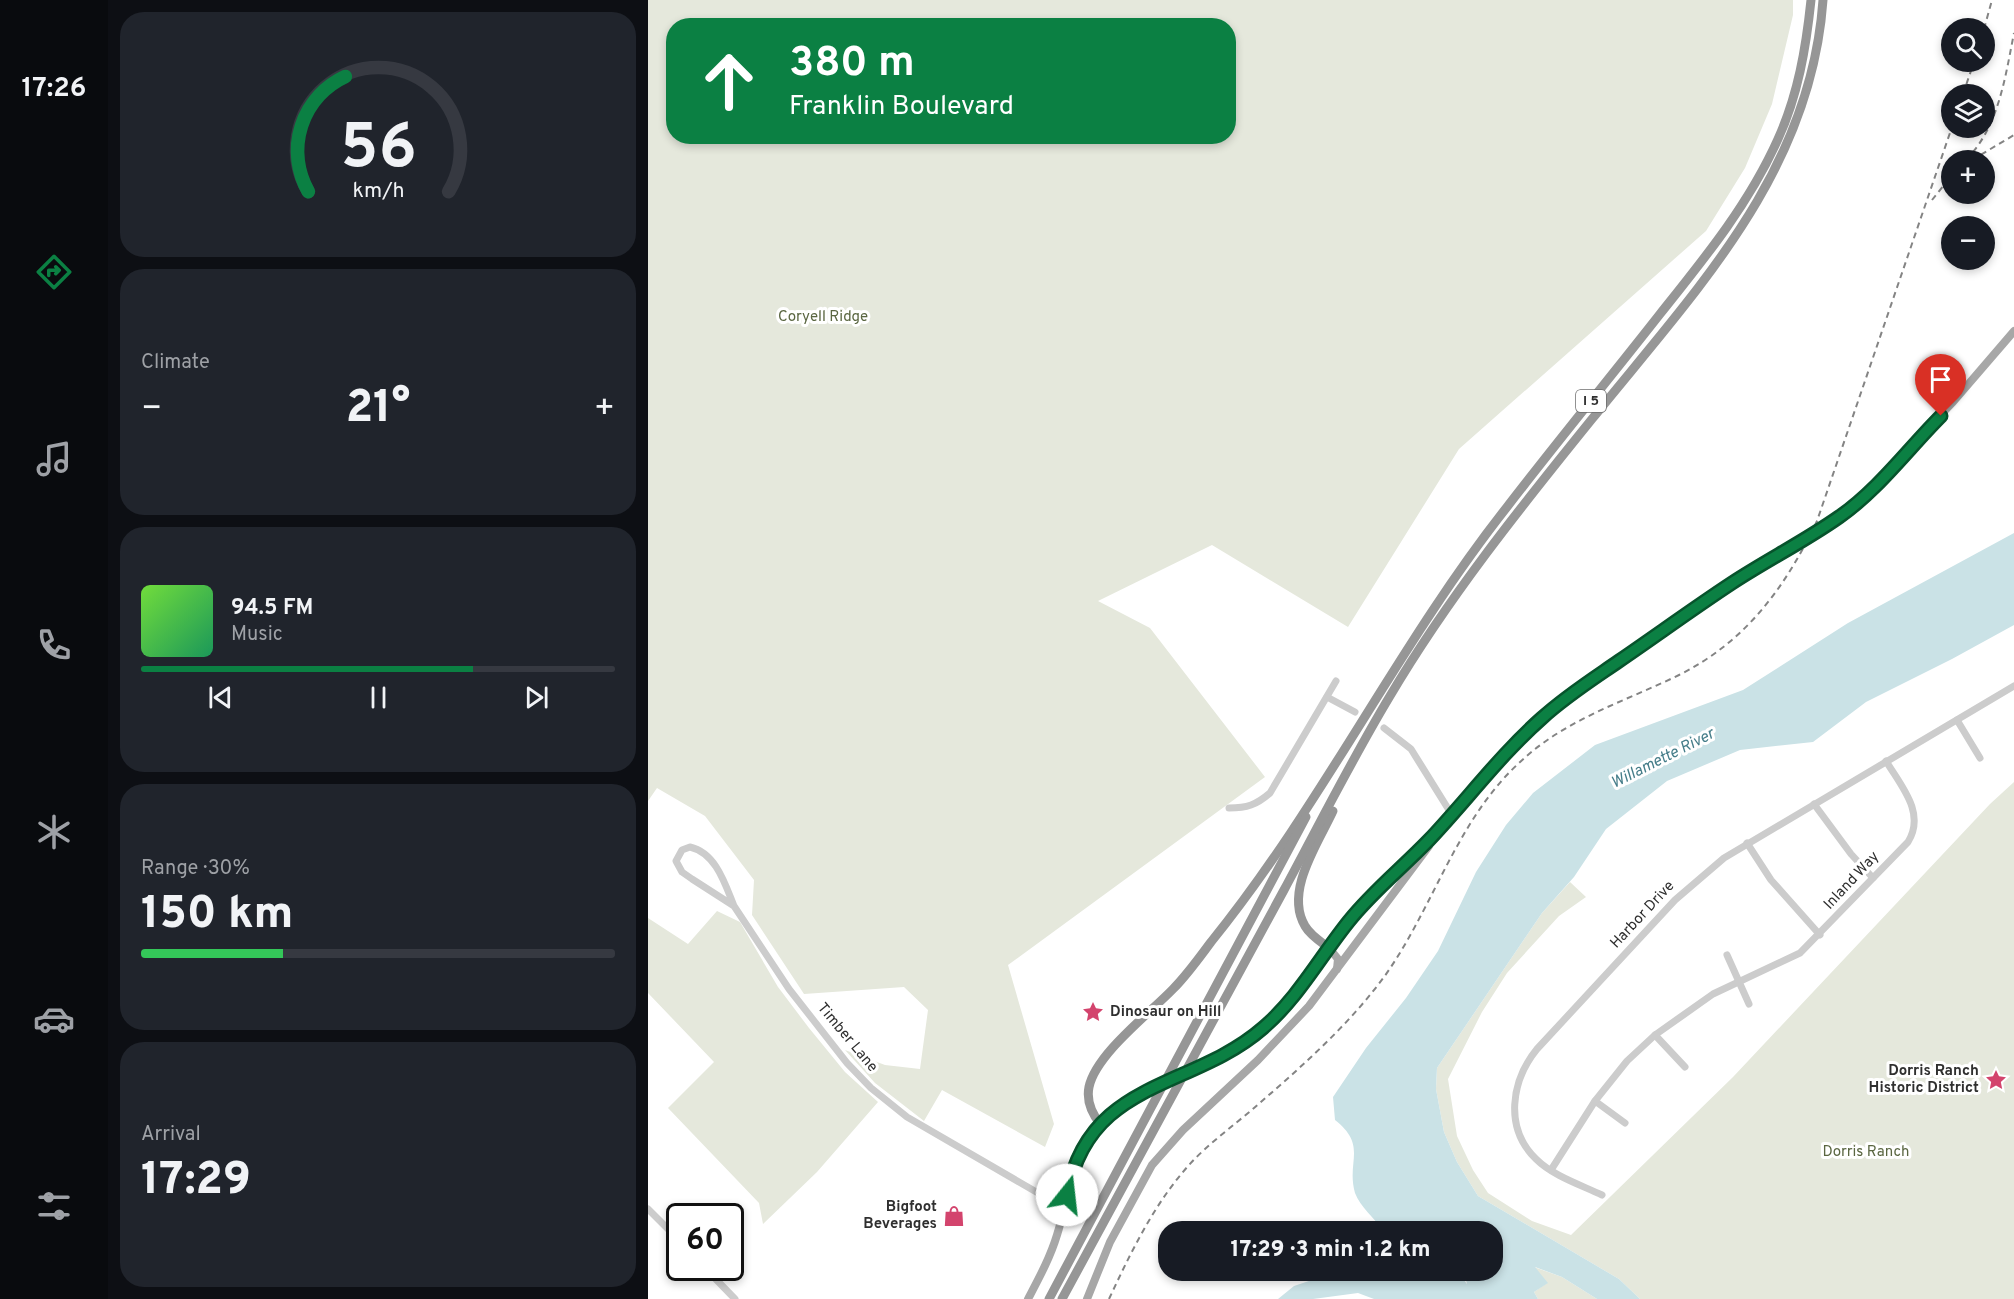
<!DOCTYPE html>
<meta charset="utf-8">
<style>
body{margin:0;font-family:Overpass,sans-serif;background:#20242c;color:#f1f3f6;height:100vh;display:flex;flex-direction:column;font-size:22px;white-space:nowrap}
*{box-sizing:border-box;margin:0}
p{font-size:20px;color:#9ea1a6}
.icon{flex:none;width:33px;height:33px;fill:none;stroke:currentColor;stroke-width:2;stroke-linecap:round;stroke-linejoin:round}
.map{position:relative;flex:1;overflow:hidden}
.details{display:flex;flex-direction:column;gap:12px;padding:12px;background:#0d0f14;width:540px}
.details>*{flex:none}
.hud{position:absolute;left:18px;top:18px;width:570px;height:126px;border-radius:24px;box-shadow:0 3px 9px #0003;background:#0b8043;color:#fff;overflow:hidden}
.fabs{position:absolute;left:1293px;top:18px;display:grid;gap:12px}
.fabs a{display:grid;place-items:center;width:54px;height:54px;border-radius:50%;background:#171b24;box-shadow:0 3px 9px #0003;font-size:30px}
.speed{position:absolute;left:18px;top:1203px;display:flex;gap:12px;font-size:30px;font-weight:700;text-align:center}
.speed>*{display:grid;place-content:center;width:78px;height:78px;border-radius:50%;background:#171b24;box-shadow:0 3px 9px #0003;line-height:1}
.speed .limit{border:3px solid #111;border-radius:9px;background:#fff;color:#111}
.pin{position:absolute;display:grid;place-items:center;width:51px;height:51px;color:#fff;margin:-62px -26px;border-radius:50% 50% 50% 0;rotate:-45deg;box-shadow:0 0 6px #0007}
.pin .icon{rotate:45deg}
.me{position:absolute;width:66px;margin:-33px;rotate:16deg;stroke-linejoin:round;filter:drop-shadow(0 0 4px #0008)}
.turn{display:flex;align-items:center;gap:21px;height:126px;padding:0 24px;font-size:27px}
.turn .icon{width:78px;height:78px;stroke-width:2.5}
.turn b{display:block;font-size:42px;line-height:51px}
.big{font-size:45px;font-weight:800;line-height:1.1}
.details .tile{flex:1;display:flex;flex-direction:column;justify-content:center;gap:9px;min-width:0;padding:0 21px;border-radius:24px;background:#20242c}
.details .dial{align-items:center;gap:0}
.dial svg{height:156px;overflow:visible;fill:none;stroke:#363941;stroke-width:7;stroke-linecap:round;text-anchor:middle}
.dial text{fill:#f1f3f6;stroke:none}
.song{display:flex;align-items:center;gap:18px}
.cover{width:72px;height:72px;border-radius:9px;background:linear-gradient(135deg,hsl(100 70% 55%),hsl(150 70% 35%))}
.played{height:6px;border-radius:3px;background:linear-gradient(90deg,#0b8043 70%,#363941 70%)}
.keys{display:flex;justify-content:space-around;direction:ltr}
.heat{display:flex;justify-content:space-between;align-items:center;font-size:33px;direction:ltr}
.charge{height:9px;border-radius:4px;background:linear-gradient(90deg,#34c759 30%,#363941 0)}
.trip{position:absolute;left:510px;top:1221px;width:345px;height:60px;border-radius:24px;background:#171b24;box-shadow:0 3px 9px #0003;font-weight:800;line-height:60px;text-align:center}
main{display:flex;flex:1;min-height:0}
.tab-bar{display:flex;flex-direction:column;width:108px;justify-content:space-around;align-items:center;background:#090b0e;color:#9ea1a6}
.tab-bar .icon{width:42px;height:42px}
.tab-bar .current{color:#0b8043}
.tab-bar b{font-size:27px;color:#f1f3f6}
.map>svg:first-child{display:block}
</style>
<main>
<nav class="tab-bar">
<b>17:26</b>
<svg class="icon current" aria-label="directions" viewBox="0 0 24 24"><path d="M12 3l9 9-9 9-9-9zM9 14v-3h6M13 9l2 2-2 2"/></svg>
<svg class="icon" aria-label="music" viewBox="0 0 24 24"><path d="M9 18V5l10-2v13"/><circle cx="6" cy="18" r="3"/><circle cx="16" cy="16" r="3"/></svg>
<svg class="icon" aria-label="phone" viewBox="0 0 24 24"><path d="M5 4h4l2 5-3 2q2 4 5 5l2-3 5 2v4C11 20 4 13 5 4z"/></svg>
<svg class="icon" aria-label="climate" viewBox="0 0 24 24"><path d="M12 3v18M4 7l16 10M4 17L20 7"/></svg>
<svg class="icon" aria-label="car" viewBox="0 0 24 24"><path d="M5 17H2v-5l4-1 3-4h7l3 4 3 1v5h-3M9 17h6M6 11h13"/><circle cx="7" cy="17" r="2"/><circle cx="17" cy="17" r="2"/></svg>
<svg class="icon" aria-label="filters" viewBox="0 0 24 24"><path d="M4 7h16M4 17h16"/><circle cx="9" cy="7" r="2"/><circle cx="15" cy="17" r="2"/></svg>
</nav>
<section class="details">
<div class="tile dial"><svg viewBox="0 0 100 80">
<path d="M14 69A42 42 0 1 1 86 69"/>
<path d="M14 69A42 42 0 0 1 33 10" stroke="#0b8043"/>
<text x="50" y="56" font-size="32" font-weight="700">56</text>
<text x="50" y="72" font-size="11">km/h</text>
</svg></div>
<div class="tile"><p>Climate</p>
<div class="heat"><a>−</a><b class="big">21°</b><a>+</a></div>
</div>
<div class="tile">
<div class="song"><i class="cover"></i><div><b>94.5 FM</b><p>Music</p></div></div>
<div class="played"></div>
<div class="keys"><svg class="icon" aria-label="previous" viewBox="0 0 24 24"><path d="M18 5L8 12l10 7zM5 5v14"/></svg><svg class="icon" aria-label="pause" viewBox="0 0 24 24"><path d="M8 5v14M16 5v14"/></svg><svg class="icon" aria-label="next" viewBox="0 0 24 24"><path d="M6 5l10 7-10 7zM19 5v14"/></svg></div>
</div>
<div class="tile"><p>Range · 30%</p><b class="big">150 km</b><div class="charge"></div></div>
<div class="tile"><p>Arrival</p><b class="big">17:29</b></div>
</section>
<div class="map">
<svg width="1366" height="1299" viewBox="0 0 1366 1299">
<rect width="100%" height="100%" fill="#fff"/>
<g fill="#e5e8dc" fill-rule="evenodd">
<path d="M0,0H1145V15L1124,104L1097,168L1058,231L811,449L700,627L564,545L450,601L502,628L617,777L360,965L406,1124L397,1147L294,1090L276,1121L227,1083L197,1050L237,1065L272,1069L280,1010L256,987L156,994L104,915L106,880L57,816L9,788L0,801ZM26,26H580V136H26Z"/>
<path d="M1366,782V1299H992L971,1279L830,1196L809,1162L796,1132L788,1089L789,1068L894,913L922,882L938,897L911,916L859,973L834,1012L800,1079L809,1136L825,1170L840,1193L884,1221L923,1235L1085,1077L1342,804Z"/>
<path d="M69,911L92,922L130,987L161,1028L197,1072L230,1102L169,1172L115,1224L111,1203L20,1108L66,1062L0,993V918L40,944Z"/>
<path d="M886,1267L914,1277L949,1299H890L886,1292L899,1283Z"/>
</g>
<path fill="#cae2e6" d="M1366,533V625L1304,659L1218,702L1165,742L1092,750L1019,781L958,829L926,877L894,913L789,1068L788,1089L796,1132L809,1162L830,1196L971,1279L992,1299H949L914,1277L887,1267L900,1283L886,1292L890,1299H726L710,1293L665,1299H630L646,1286L670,1278L731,1280L743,1271L808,1270L819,1284L816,1271L844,1270V1232L735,1231C727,1218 712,1207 707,1193C698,1161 720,1146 687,1120L685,1097L718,1048L758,998L790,951L828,872L858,825L885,793L947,745L1095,690L1200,623Z"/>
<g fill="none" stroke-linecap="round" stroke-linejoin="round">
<g stroke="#ccc" stroke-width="7">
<path d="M679,697L707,712"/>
<path d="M1309,720L1332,758"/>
<path d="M736,728L763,749L804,815"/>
<path d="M1166,804L1203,854L1225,878"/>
<path d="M581,808C599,808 608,805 622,793L688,681"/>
<path d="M1099,843L1123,880L1172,935"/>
<path d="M86,906C77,884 68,853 42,847L34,850L28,861L34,872L44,879L86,906L141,989L199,1063L223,1088L259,1117L416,1208"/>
<path d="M1079,955L1101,1004"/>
<path d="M1007,1035L1037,1067"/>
<path d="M947,1101L977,1123"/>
<path d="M903,1170L947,1101L979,1061L1007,1035L1065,994L1152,953L1260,842C1278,813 1253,786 1238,761"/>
<path d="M954,1195C933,1185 905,1176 888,1159C856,1128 863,1081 889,1049L1027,900L1076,858L1366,686"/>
<path d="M0,1209L32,1241"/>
<path d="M57,1268L87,1299"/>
</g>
<g stroke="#a7a7a7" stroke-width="8">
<path d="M1207,504L1305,402L1366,331"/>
<path d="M681,948L690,959L689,969"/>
<path d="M595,1044L625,1020L649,993L716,904L779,842L873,736L923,694L1084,582L1127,557"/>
<path d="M380,1299C391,1278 402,1258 409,1235C427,1177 425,1138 481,1099"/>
<path d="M439,1299L462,1242L504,1165L535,1130L610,1060L661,1006L781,846"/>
</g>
<g stroke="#969696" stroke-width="9">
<path d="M681,948C673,942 662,935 657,926C636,891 671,842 685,811"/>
<path d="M453,1125C444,1114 438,1102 441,1087C448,1054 501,1014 525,989C539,975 551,958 563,942C674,805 750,645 859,507C909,442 961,379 1012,314C1056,259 1101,204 1130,139C1150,95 1158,48 1163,0"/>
<path d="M401,1299L658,817"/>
<path d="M414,1299C488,1163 561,1026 636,890C671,825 704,759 742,696C800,598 872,508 944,419C1047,291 1163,173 1175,0"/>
</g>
<g stroke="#848484" stroke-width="2" stroke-dasharray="6 4.5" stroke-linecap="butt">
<path d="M1336,29L1344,0"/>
<path d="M1315,94L1326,62"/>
<path d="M1318,160C1351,126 1357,78 1366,33"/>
<path d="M1324,160L1366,135"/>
<path d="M1284,200L1304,175"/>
<path d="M461,1299C483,1252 506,1204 541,1165C560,1144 585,1126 606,1108C652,1068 700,1026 736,977C785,909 808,821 871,763C917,719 976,702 1031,675C1099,641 1138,586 1169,521L1304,127"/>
</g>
<g stroke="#a7a7a7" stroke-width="8">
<path d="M1127,557L1207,504"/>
<path d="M481,1099L595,1044"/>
</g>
</g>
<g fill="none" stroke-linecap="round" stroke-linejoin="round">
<defs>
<path id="route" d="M419,1195C440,1079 544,1090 615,1028C650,998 672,957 701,921C724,892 754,868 781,840C819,800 852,755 894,718C918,696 945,679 971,661C1009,635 1046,608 1084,583C1119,560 1157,541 1191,517C1230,490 1260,449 1293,416"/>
</defs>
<use href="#route" stroke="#07532c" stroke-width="15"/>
<use href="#route" stroke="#0b8043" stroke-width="10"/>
</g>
<defs>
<symbol id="sight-bare" viewBox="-9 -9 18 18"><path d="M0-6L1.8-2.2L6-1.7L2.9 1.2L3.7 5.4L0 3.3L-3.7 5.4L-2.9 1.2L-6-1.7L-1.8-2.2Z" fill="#d3446d" stroke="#fff" stroke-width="2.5" paint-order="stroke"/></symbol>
<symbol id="shop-bare" viewBox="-9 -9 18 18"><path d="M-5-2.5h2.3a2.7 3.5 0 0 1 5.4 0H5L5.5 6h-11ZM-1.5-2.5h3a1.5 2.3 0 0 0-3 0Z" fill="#d3446d" stroke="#fff" stroke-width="2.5" paint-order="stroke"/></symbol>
</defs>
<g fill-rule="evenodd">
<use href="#sight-bare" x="430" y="997" width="30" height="30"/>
<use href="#sight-bare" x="1333" y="1065" width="30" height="30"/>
<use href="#shop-bare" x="291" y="1201" width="30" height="30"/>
</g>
<g text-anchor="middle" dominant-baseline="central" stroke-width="6" stroke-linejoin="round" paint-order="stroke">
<rect fill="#fff" stroke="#6d6d6d" stroke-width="1.5" x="928" y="390" width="30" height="22" rx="4.5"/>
<g font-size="14" font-weight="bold" fill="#2f2f2f">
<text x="943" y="401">I 5</text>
</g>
<g font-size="15" fill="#5a6641" stroke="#fff">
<text x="175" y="317">Coryell Ridge</text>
<text x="1218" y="1152">Dorris Ranch</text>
</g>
<g font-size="15" fill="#2f2f2f" stroke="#fff">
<text transform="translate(1204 881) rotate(-47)">Inland Way</text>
<text transform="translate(995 915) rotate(-47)">Harbor Drive</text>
<text transform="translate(199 1038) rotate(50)">Timber Lane</text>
</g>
<g font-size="15" font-weight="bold" fill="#2f2f2f" stroke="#fff" text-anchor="end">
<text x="462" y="1012" text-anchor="start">Dinosaur on Hill</text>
<text x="1331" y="1071">Dorris Ranch<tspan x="1331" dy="17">Historic District</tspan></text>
<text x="289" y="1207">Bigfoot<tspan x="289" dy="17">Beverages</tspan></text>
</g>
<g font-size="16" font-style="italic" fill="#457d89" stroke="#fff">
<text transform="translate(1015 759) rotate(-27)">Willamette River</text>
</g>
</g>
</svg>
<div class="fabs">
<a><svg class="icon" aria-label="search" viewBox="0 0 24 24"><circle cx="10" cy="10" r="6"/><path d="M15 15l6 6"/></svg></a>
<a><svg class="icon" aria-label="layers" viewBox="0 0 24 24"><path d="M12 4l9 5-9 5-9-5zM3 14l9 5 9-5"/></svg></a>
<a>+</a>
<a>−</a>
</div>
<div class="speed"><div class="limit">60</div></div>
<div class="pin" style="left:1293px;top:416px;background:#d93025"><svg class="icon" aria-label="arrive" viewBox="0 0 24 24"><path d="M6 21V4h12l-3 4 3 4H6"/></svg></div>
<svg class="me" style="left:419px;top:1195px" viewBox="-20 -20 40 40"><circle r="19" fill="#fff"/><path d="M0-13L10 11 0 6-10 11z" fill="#0b8043"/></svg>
<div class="trip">17:29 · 3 min · 1.2 km</div>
<div class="hud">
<div class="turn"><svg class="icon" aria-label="ahead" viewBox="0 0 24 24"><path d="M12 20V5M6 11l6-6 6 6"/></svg><div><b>380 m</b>Franklin Boulevard</div></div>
</div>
</div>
</main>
